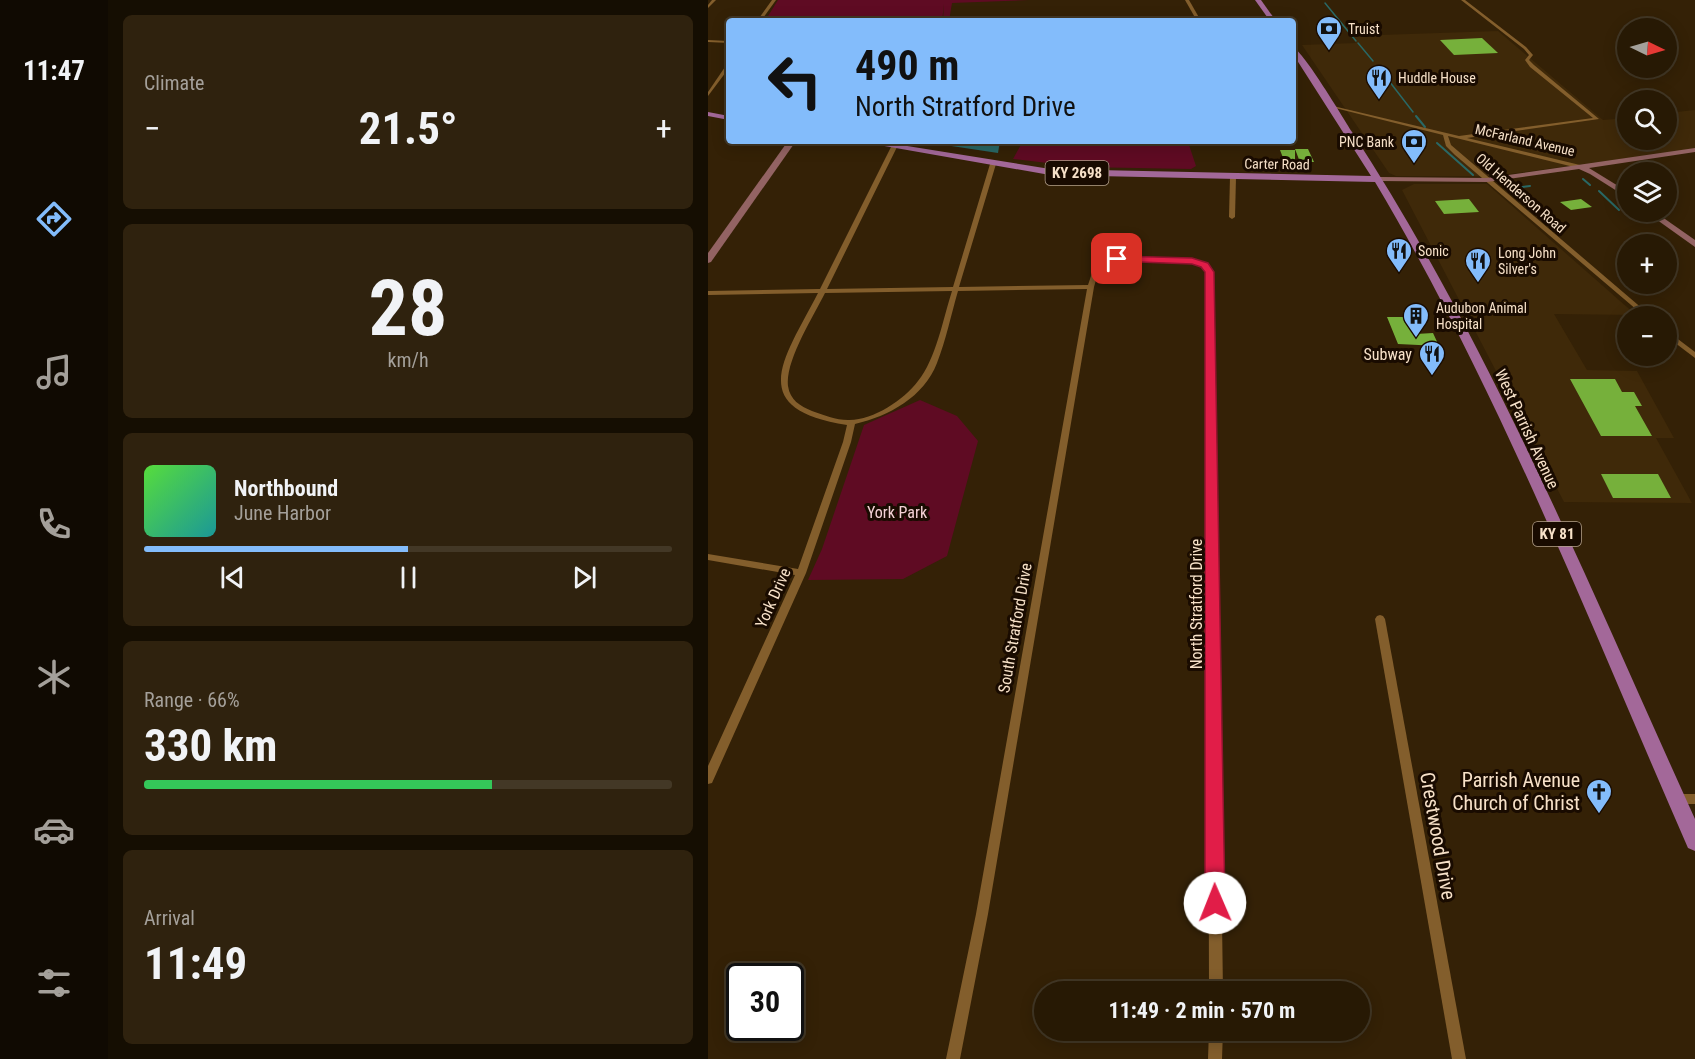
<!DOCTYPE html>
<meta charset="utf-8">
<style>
body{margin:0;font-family:"Roboto Condensed",sans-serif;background:#2f220e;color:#f1f3f6;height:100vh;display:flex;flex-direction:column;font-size:22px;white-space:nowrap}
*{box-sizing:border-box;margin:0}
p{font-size:20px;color:#a4a09a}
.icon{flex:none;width:33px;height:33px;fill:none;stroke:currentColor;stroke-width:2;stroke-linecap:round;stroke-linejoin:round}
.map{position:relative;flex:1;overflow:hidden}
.drawer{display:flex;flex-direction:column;gap:15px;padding:15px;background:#150e02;width:600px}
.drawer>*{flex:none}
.banner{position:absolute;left:18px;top:18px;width:570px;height:126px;border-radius:6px;box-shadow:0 3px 15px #0003,0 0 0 2px #433826;background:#83bcfb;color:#111;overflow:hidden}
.needle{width:39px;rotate:95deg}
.tools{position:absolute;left:909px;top:18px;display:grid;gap:12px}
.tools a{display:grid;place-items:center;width:60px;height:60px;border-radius:50%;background:#271904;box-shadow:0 3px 15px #0003,0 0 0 2px #433826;font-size:30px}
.speed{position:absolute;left:18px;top:963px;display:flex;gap:12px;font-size:30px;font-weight:700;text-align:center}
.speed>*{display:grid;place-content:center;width:78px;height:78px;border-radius:50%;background:#271904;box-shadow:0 3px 15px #0003,0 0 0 2px #433826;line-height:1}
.speed .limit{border:3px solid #111;border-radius:9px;background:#fff;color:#111}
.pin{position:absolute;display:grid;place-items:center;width:51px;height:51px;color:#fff;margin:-26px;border-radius:12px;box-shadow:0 3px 9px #0006}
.me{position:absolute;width:66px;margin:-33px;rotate:359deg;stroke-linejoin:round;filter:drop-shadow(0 0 4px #0008)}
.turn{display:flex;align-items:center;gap:21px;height:126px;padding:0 30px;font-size:27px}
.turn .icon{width:78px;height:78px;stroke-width:2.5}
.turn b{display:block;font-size:42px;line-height:51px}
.big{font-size:45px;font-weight:700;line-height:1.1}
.drawer .card{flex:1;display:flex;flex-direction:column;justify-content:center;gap:9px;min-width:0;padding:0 21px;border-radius:9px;background:#2f220e}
.drawer .dial{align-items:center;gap:0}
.dial b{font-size:78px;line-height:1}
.song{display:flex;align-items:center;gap:18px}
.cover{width:72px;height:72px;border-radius:9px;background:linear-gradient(135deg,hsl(110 70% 55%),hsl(180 70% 35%))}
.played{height:6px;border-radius:3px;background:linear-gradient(90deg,#83bcfb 50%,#433826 50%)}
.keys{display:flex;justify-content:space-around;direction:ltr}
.heat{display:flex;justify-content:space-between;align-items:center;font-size:33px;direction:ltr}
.charge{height:9px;border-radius:4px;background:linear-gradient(90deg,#34c759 66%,#433826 0)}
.trip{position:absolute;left:326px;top:981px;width:336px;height:60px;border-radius:30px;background:#271904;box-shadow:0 3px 15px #0003,0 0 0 2px #433826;font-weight:700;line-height:60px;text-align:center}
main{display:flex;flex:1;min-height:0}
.tabs{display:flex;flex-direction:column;width:108px;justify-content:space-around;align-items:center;background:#100a02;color:#a4a09a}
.tabs .icon{width:42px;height:42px}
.tabs .selected{color:#83bcfb}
.tabs b{font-size:27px;color:#f1f3f6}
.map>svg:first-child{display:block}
</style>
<main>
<nav class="tabs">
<b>11:47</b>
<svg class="icon selected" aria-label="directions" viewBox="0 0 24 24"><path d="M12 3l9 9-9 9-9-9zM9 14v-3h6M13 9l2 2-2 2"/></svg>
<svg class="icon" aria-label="music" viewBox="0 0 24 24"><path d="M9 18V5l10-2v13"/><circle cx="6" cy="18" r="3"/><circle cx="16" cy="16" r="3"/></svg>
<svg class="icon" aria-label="phone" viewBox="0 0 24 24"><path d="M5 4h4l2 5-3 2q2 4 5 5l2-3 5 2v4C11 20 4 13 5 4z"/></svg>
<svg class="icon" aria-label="climate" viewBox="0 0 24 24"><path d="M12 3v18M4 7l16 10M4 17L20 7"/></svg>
<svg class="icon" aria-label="car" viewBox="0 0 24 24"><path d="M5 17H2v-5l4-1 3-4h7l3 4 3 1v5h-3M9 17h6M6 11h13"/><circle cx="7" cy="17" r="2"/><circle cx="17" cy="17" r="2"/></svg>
<svg class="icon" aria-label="filters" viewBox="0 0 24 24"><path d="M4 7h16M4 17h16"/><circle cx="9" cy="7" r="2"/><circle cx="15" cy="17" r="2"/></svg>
</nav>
<section class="drawer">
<div class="card"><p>Climate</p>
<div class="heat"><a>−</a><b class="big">21.5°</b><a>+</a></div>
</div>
<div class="card dial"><b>28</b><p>km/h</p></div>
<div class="card">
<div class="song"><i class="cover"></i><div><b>Northbound</b><p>June Harbor</p></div></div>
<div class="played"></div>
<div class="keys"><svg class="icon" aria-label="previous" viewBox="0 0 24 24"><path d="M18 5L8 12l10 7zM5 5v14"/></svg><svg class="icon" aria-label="pause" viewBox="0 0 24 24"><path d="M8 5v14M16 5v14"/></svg><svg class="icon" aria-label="next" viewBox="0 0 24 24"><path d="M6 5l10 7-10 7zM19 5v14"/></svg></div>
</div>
<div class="card"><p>Range · 66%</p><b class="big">330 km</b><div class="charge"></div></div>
<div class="card"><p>Arrival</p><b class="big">11:49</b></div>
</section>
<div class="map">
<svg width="987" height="1059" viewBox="0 0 987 1059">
<rect width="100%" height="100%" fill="#342106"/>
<g fill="#3f2909">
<path d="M790,31L895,120L919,118L920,140H958L959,113L987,110V149L786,176H688L681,173L594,45L648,43L643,36Z"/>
<path d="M706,184H779L928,315L846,314L879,370L929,371L966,438H948L984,503L856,502L694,190Z"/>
</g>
<g fill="#5f0b23">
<path d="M70,0H321L244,3L241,21H235L236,4L234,21H57Z"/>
<path d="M315,141H514L512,144L481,145L488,166L483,169L373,167L305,159Z"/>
<path d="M212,400L249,416L270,441L239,556L195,579L100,580L114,549L156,425Z"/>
</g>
<path fill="#296865" d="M231,141H292L290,153L230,144Z"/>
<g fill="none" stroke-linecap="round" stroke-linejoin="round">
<g stroke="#296865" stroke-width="1.5">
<path d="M617,3L648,41"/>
<path d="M650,43L665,61"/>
<path d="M671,68L705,112"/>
</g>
<g stroke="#296865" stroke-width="2">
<path d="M708,116L717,127"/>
<path d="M729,143L765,175"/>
<path d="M875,179L882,185"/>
<path d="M799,187L807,194"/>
<path d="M801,189L822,186"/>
<path d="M891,191L911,210"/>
<path d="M816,201L838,219"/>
</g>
</g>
<g fill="#76b03b">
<path d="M774,38L790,53L746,55L732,40Z"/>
<path d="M587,149H600L606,162H592Z"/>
<path d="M572,150H587V162L577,163Z"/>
<path d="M761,199L771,212L736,214L727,201Z"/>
<path d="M873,199L884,207L863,210L852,202Z"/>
<path d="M679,317H704L708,334L725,333L731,346L690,344Z"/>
<path d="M862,379H907L914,392H926L934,406H927L944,436H893Z"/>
<path d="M893,474H950L963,498H905Z"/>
</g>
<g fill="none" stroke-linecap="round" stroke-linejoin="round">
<g fill="#835e2c" fill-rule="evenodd">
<path d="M4,0H8L0,8V5Z"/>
<path d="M64,0H68L53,21H49Z"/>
<path d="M477,0H481L493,21H489Z"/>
<path d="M753,0H757L818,47L825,55L821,60L826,65L891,119L759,138L872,165L873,166L870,168L740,136L743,145L943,316H936L747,155L738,146L735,135L623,107L625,106L751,136L885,118L822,67L817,60L821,55L816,49Z"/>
<path d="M0,40L21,41V43L0,42Z"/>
<path d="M19,64H21V68L0,96V92Z"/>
<path d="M186,145L189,147L119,289L245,287L282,164L285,162L288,164L251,287L380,285L387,264L401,257L485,259L499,264L505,272L515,992H501L499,272L495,266L484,263L402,261L392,266L386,287L280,914L252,1059H238L268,914L379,289L250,291C243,315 238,340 229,363C216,397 181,416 147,424L143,442L98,573L4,783L0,784V766L87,575L0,560V554L90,569L135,442L139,425C34,409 78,356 110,293L0,295V291L112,289L183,147ZM244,291C235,319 228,359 210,381C196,400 164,421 140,420C128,420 115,415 104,411C92,406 82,400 80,386C77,361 105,317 117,293Z"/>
<path d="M525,175L528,177L527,217L524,219L521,217L522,177Z"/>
<path d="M958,330L987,352V358L958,336Z"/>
<path d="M672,615L675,616L677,619L758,1059H744L667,619L669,616Z"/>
<path d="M968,794H987V804H968L964,803L962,799L964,795Z"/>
<path d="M501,1030H515L514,1059H500Z"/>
</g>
<g fill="#936363" fill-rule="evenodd">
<path d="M80,141H88L3,262L0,263V253Z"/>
<path d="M987,148V152L881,168L920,192V198L882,174L871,169L779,182L671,181L667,179L671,177L779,178Z"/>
<path d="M938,212H947L987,240V247Z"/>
</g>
<g fill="#a36899" fill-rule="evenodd">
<path d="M547,0H553L568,21H562Z"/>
<path d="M585,47C597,54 634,116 644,132C783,345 881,586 987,819V851L980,848C882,624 792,392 667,182L342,175L148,141H168L342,169L663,176L585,54Z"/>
<path d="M0,112L21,116V120L0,116Z"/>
</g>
</g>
<path fill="#e11d48" stroke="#92132f" stroke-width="1.5" d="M409,256L484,258L500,263L506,272L517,903L514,910L507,913L500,910L497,903V272L493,267L484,264L405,261L404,259Z"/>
<defs>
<symbol id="bank-pin" viewBox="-11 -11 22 30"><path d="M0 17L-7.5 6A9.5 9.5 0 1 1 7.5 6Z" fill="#83bcfb" stroke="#190b00"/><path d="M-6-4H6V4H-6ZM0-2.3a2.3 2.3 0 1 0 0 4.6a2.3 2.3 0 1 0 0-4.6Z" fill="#111"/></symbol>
<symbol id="restaurant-pin" viewBox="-11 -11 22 30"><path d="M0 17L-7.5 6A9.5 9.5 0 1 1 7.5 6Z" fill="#83bcfb" stroke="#190b00"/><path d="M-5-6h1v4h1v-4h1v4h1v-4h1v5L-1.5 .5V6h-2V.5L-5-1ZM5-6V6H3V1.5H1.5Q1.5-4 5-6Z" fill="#111"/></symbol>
<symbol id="building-pin" viewBox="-11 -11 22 30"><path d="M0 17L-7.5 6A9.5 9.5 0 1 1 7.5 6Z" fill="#83bcfb" stroke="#190b00"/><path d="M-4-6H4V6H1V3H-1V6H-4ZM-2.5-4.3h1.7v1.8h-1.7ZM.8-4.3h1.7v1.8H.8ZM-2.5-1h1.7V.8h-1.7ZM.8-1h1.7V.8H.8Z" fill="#111"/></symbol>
<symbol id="church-pin" viewBox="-11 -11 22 30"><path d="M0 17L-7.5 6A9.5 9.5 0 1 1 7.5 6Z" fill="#83bcfb" stroke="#190b00"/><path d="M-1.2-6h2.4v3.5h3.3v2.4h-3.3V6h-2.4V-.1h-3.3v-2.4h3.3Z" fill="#111"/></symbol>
</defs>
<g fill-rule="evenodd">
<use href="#bank-pin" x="606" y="14" width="30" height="40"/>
<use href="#restaurant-pin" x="656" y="63" width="30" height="40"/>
<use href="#bank-pin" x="691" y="127" width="30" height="40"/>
<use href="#restaurant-pin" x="676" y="236" width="30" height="40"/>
<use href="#restaurant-pin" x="755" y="246" width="30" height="40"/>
<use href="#building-pin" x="693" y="301" width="30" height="40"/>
<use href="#restaurant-pin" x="709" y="339" width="30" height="40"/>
<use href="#church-pin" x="876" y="777" width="30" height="40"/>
</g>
<g text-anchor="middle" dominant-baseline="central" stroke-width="6" stroke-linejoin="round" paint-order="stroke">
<g font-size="14" fill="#f7e1c8" stroke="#190b00" text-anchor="start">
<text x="640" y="29">Truist</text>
<text x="690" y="78">Huddle House</text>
<text x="686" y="142" text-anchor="end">PNC Bank</text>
<text x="710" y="251">Sonic</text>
<text x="790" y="253">Long John<tspan x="790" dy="16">Silver's</tspan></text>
<text x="728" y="308">Audubon Animal<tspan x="728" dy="16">Hospital</tspan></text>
</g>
<g font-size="14" fill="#f7e1c8" stroke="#190b00">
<text transform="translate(817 140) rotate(13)">McFarland Avenue</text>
<text transform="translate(569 164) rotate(1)">Carter Road</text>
<text transform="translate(813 193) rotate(41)">Old Henderson Road</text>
</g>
<g fill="#190b00" stroke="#b4a18c" stroke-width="1.5">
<rect x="337.5" y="161" width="63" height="24" rx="4.5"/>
<rect x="825" y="522" width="48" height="24" rx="4.5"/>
</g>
<g font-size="15" font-weight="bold" fill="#f7e1c8">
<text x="369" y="173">KY 2698</text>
<text x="849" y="534">KY 81</text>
</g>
<g font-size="16" fill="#f7e1c8" stroke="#190b00" text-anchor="end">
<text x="704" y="354">Subway</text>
</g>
<g font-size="16" fill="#f7e1c8" stroke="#190b00">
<text transform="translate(819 429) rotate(65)">West Parrish Avenue</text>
<text transform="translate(65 598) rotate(-66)">York Drive</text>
<text transform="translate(488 604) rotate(-90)">North Stratford Drive</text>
<text transform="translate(307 628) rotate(-80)">South Stratford Drive</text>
</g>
<g font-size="16" fill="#f4d2d5" stroke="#190b00">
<text x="189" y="512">York Park</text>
</g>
<g font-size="20" fill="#f7e1c8" stroke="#190b00" text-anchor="end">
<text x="872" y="780">Parrish Avenue<tspan x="872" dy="23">Church of Christ</tspan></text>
</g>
<g font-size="20" fill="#f7e1c8" stroke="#190b00">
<text transform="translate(730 836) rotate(80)">Crestwood Drive</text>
</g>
</g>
</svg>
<div class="tools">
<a><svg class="needle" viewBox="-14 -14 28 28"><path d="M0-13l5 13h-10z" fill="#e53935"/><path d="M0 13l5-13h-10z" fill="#a4a09a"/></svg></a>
<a><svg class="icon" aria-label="search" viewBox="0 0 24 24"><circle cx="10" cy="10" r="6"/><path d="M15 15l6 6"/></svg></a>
<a><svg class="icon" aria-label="layers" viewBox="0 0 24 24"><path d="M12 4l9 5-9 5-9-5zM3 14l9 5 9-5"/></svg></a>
<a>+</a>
<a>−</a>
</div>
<div class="speed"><div class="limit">30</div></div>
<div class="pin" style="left:409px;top:259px;background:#d93025"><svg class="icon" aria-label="arrive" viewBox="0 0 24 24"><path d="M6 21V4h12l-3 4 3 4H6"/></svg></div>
<svg class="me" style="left:507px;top:903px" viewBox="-20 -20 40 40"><circle r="19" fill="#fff"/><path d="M0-13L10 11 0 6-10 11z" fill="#e11d48"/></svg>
<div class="trip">11:49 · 2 min · 570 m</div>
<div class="banner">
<div class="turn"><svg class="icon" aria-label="left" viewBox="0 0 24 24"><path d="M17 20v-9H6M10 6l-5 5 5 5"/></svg><div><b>490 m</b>North Stratford Drive</div></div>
</div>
</div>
</main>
